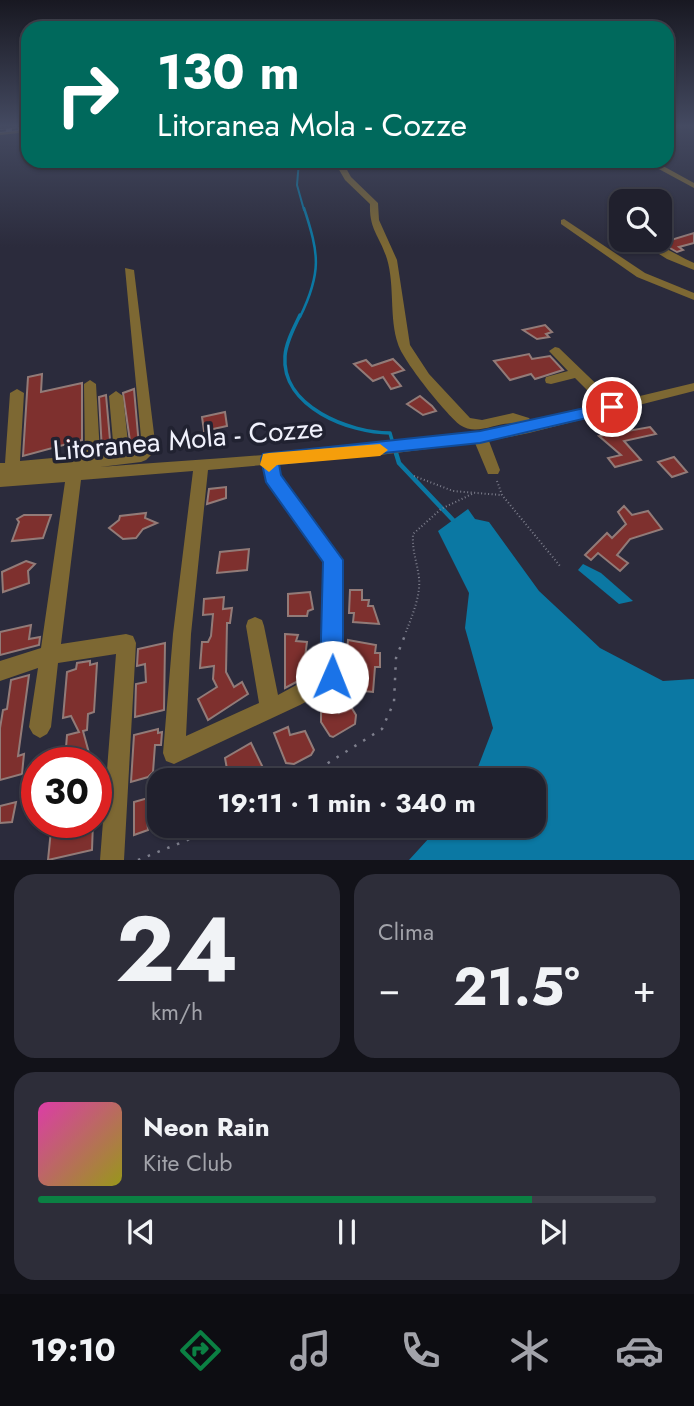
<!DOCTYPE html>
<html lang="it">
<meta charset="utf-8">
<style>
body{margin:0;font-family:Jost,sans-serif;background:#2d2d39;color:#f1f3f6;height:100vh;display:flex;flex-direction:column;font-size:26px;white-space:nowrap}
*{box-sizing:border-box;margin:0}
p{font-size:23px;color:#a2a3aa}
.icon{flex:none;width:38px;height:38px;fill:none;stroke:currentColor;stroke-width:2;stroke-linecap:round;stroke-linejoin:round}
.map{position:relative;height:860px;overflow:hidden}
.sheet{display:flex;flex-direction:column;gap:14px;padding:14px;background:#121219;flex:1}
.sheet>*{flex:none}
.banner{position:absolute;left:21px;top:21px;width:653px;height:147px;border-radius:21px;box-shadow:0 2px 5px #0004,0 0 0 2px #3d3e49;background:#00695c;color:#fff;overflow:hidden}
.fabs{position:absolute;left:609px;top:189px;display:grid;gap:14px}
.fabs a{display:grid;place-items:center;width:63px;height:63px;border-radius:14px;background:#20202d;box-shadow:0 2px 5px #0004,0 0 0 2px #3d3e49;font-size:35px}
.speed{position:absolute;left:21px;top:747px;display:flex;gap:14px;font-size:35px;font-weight:700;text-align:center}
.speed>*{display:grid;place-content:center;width:91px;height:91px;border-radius:50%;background:#20202d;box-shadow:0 2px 5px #0004,0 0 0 2px #3d3e49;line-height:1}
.speed .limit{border:10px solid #d22;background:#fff;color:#111}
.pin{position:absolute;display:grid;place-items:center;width:60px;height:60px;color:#fff;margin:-30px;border:4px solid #fff;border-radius:50%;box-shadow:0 2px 7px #0007}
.me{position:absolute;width:77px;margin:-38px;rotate:1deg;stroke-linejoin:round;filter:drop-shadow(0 0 5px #0008)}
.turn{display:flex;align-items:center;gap:24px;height:147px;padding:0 21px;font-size:32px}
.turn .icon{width:91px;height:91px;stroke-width:2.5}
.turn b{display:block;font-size:49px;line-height:60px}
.big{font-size:52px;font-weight:700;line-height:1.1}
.sheet .card{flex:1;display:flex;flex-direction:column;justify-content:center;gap:10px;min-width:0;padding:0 24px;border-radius:21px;background:#2d2d39}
.sheet .dial{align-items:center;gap:0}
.dial b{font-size:91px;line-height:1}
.song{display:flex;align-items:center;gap:21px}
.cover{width:84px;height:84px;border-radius:10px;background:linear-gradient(135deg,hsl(320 70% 55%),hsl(60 70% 35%))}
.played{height:7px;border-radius:4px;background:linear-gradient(90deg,#0b8043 80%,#3d3e49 80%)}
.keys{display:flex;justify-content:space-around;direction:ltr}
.heat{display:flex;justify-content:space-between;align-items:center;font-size:38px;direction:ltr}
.sheet .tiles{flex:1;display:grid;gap:14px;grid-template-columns:1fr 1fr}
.card:last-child{grid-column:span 2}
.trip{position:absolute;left:147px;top:768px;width:399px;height:70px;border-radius:21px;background:#20202d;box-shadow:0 2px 5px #0004,0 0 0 2px #3d3e49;font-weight:700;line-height:70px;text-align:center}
.tabs{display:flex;height:112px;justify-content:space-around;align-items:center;background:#0d0d12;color:#a2a3aa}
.tabs .icon{width:49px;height:49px}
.tabs .on{color:#0b8043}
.tabs b{font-size:32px;color:#f1f3f6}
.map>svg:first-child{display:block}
</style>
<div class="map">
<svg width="694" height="860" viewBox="0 0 694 860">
<rect width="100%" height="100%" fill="#2b2b3c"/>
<g fill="#0b78a3">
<path d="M468,509L475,519L489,522L539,591L600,648L663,681L694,679V860H409L440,826H534V780H473L493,728L465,628L469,593L438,531Z"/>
<path d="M583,564L601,573L633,601L619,604L578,570Z"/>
</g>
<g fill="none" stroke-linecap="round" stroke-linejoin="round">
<path stroke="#0b78a3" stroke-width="2" d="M299,161L297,185L304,210"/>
<path stroke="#0b78a3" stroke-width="2.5" d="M300,317C322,272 319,254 304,208"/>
<path stroke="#0b78a3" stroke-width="3.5" d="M300,315C294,328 286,342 285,356C281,407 350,433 390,433L396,454"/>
<path stroke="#0b78a3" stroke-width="4.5" d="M396,453L399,463L453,520"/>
</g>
<g fill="#7e302e" stroke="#927b78" stroke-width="2">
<path d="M694,233V243L679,247L683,250L677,252L661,243Z"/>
<path d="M545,325L552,332L546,334L549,337L537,339L523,330Z"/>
<path d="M529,354L532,359L550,356L563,370L535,379L531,374L510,380L494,361Z"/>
<path d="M393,359L404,370L392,374L401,386L391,389L383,377L373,381L354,364L366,360L372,366Z"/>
<path d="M42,374L41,392L82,383V440L23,456L28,377Z"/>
<path d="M134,389L139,446L131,448L123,393Z"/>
<path d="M106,395L111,451H102L99,397Z"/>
<path d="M420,396L432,406L436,411L423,415L407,404Z"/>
<path d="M225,412L227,426L204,431L202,417Z"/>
<path d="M650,427L656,434L624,441L641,460L615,467L608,458L621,455L599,436Z"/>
<path d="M674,457L687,472L672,477L658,462Z"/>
<path d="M226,487V498L207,504L209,489Z"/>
<path d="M624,506L632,515L648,511L662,529L630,539L617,555L628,563L620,571L598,553L591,560L585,555L607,533L612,538L626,524L618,512Z"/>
<path d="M146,513L145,518L157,523L143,529L136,538L123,539L109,528L119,520L120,516Z"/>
<path d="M24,515H51L43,538L12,541L19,522L17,519Z"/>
<path d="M249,549L247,570L217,573L220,552Z"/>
<path d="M26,561L35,564L28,571L29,583L3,592L2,572Z"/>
<path d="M350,590H362V600H369L368,606H373L379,624L353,622L354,613H349Z"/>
<path d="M310,592L313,609L308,611L307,616H288V594Z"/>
<path d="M224,597L223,609L232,608L230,623H227L226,672L234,687L242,682L248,694L208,720L198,699L217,687L213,679L214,666L200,668L202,642H208L211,636L213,614L203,615L204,599Z"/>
<path d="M31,625L29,639L40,637L39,645L0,655V632Z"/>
<path d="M285,634L298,635L296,641L307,642L305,657H308L302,679L285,688Z"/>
<path d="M348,640L376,645L375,653H380V667H375L373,692L364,691V685H358V680H354L357,653L347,652Z"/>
<path d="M165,643L164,710L135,717L136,684L146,682L145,664L137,666L138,649Z"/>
<path d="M90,661V665L97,663L94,712L88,714L87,730L83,731L89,753L65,760L67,735L79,732L71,716L63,718L67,672L76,669L77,663Z"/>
<path d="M29,675L18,756L24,754L22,774L0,780V728L3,710L7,709L11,680Z"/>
<path d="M348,702L356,715L355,724L333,737L330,736L321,722V712L334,707L339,713Z"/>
<path d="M288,727L290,735L305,731L314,750L311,755L294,764L286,763L274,733Z"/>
<path d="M158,729V733L162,732L161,745H155L153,772L148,777L131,782L134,735Z"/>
<path d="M251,743L265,772L262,773L264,780H229L225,758Z"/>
<path d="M155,796V816L147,818L148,830L134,835V802Z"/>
<path d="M16,802L12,822L0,823V806Z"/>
<path d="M78,822H93L92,850L48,860L51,830Z"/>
</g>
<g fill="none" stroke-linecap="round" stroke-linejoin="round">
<g stroke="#7d7e8c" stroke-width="2" stroke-dasharray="1 2.5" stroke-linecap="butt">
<path d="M414,476L453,491L501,495"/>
<path d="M497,481L502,495L560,566"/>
<path d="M406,632C412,616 421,595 419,578C417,561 412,552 413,534L441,509L474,493"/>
</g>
<g stroke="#7d7e8c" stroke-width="2.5" stroke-dasharray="2.5 8" stroke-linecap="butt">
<path d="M301,780L382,729L394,702L396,658L407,630"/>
<path d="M138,860L222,826"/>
</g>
<g fill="#7d6833" fill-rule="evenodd">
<path d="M28,128V132L0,135V131Z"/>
<path d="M334,161H342L351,177L378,203L379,220L397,260L410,345L429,374L470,418L482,420L513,413L529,418L532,422L602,405L575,378L551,384L546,383L545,380L546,377L568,371L549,351L555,347L559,348L615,402L694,383V391L529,433L489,441L500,470L498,474H488L475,443L380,455L278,464L280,475L342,560V677L339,684L300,705L174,764L166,761L163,753L173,634L193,471L81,480L61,644L126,634L133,636L136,643L124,860H100L116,654L58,663L51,727L47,734L40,738L33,734L29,727L38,668L0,681V661L41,648L65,482L0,487V475L85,467L0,475V463H5L10,393L17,389L24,393L20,461L85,455L84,384L90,380L96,384L100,454L114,453L109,396L116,391L123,396L129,452L142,448L125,268L134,270L156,450L146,460L141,462L100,467C239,456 380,450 518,425C500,418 479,438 460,425C446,414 403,361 398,344C389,318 395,286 387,259C380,236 369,230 370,204L345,180ZM263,465L268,481L324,562L322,671L278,695L264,626L262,620L255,617L248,620L246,626L259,703L186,736L191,634L208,470Z"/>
<path d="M644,161H654L694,183V188Z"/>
<path d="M564,219L645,273L694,293V300L637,277L561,224V220Z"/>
<path d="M637,240C655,239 677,256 694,263V270L667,259Z"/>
</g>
<defs>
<path id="rail" d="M0,131L28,128"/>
</defs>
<use href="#rail" stroke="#8f8f9d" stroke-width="3.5"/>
<use href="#rail" stroke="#212231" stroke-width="2" stroke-dasharray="6" stroke-linecap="butt"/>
</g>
<linearGradient id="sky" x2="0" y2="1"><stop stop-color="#181821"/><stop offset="0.51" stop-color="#444a61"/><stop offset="1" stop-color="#444a61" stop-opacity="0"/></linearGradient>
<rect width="694" height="247" fill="url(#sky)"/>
<path fill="#1a73e8" stroke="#114b97" stroke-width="2" d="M612,402L617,403V411L480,443L279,464L281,475L343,560V677L340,685L332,688L324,685L320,677L323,562L266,482L261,459L263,454L480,431Z"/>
<path fill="#f59e0b" d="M380,444L388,450L380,456L277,465L269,472L260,465L263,454L269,453Z"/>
<g text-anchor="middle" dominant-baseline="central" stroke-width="7" stroke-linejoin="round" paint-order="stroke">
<g font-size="28" fill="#f0f1fc" stroke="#212231">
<text transform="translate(188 439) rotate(-5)">Litoranea Mola - Cozze</text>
</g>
</g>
</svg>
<div class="fabs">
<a><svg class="icon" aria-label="search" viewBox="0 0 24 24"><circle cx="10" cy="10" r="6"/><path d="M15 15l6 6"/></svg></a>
</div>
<div class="speed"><div class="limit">30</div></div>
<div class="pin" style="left:612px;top:407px;background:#d93025"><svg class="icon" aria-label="arrive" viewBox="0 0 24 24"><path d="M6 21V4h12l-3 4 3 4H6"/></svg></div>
<svg class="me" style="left:332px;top:677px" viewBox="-20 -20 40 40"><circle r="19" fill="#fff"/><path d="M0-13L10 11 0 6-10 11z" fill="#1a73e8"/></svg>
<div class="trip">19:11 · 1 min · 340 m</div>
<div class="banner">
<div class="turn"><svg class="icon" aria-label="right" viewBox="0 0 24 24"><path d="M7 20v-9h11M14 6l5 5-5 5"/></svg><div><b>130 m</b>Litoranea Mola - Cozze</div></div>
</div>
</div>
<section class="sheet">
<div class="tiles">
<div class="card dial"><b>24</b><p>km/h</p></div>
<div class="card"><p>Clima</p>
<div class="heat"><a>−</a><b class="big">21.5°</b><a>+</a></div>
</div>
<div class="card">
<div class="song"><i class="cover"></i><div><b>Neon Rain</b><p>Kite Club</p></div></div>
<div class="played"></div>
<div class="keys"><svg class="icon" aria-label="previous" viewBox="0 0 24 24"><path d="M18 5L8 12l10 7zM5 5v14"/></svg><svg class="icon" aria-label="pause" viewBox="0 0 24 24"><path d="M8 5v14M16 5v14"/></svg><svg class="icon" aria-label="next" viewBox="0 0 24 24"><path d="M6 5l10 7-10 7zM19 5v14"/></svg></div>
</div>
</div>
</section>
<nav class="tabs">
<b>19:10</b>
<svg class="icon on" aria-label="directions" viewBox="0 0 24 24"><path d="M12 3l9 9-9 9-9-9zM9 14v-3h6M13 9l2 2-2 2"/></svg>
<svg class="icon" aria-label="music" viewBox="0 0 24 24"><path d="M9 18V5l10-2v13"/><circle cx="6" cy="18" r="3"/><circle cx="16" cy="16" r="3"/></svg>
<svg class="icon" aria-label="phone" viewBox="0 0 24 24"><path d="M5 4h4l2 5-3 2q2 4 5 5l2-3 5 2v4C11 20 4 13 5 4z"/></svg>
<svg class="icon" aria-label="climate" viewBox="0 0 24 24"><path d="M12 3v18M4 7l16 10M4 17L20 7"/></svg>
<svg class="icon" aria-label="car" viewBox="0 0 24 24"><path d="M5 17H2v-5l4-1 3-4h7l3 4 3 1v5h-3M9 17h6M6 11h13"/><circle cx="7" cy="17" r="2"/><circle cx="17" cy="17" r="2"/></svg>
</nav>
